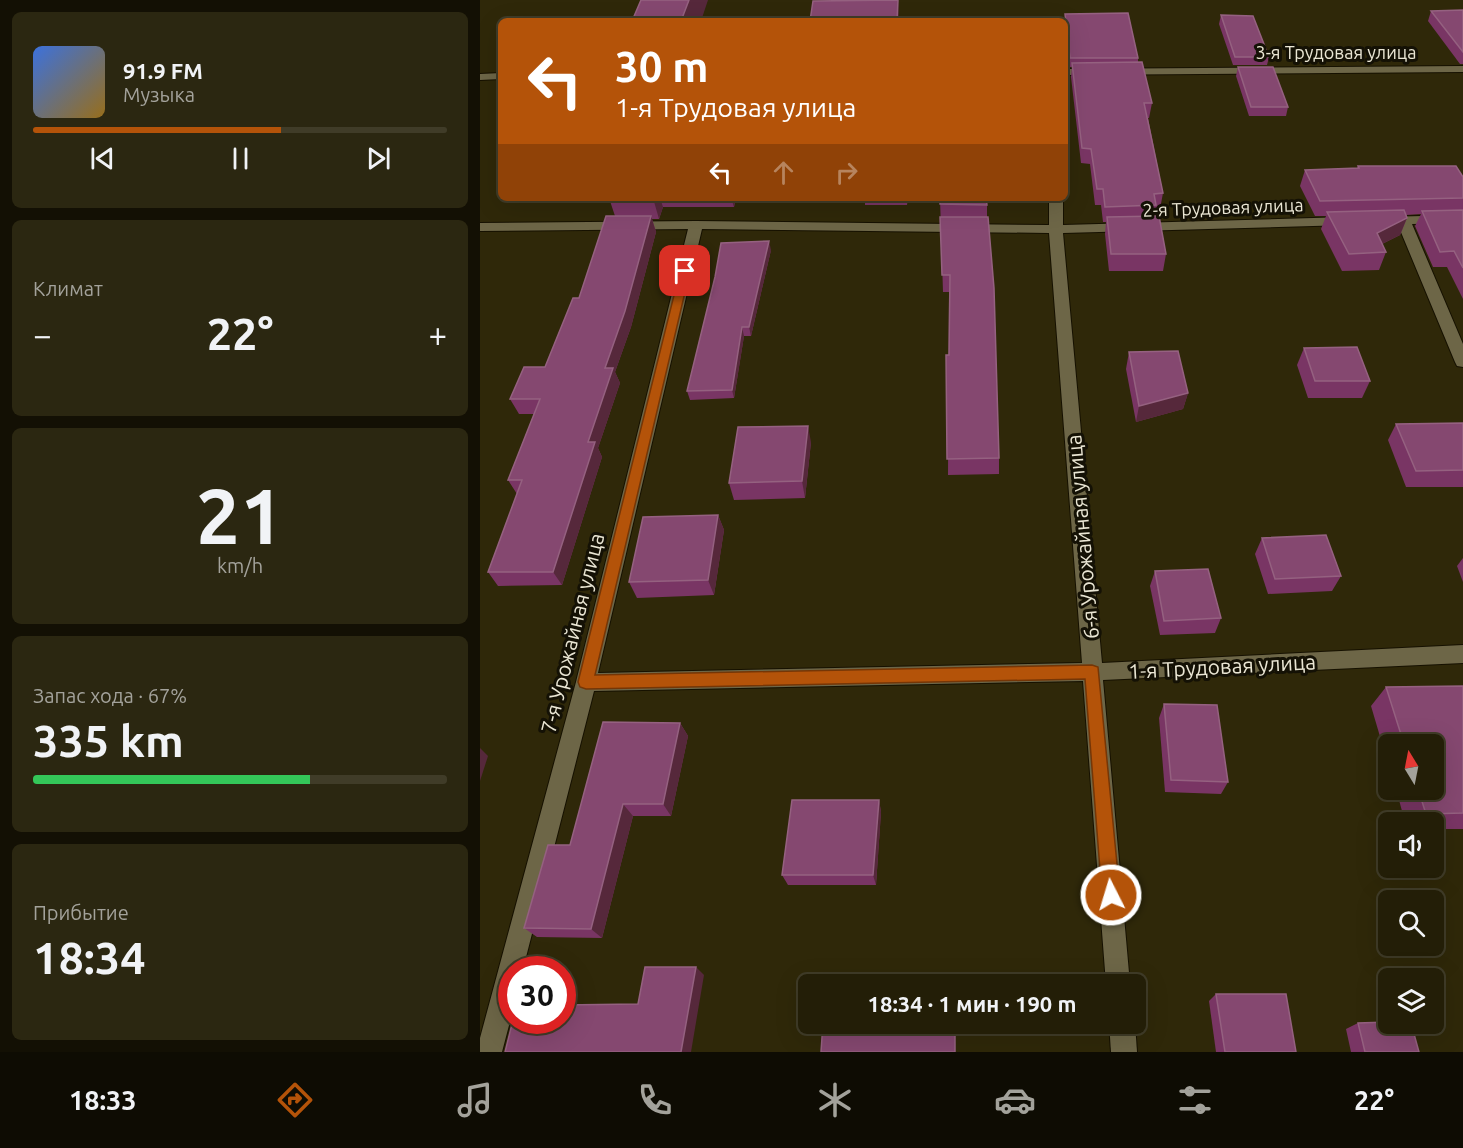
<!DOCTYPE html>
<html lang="ru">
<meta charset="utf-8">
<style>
body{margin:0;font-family:Ubuntu,sans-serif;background:#2b2711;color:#f1f3f6;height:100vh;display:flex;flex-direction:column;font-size:22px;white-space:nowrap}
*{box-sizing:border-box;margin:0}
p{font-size:20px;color:#a3a29b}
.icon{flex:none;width:33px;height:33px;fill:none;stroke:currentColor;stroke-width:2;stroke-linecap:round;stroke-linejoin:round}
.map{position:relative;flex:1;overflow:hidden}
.details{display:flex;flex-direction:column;gap:12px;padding:12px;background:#131004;width:480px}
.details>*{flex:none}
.hud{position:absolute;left:18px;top:18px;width:570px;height:183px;border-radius:9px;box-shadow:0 6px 24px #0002,0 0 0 2px #403c28;background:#b45309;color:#fff;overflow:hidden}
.needle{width:39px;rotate:350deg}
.tools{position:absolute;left:898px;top:734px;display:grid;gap:12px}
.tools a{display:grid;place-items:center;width:66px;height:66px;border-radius:9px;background:#231e07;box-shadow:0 6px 24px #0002,0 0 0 2px #403c28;font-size:30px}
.speed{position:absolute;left:18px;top:956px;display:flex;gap:12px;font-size:30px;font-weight:700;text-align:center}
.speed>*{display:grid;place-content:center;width:78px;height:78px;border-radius:50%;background:#231e07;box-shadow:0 6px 24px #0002,0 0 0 2px #403c28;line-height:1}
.speed .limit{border:9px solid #d22;background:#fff;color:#111}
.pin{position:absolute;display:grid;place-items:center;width:51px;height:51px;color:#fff;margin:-26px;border-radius:12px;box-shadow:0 3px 9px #0006}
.me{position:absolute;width:66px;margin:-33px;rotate:355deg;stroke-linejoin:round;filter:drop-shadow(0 0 4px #0008)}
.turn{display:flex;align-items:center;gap:21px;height:126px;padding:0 18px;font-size:27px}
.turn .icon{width:78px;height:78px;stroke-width:2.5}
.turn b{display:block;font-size:42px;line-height:51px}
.lanes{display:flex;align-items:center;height:57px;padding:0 18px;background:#0003;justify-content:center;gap:30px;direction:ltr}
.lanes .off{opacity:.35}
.big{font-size:45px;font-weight:700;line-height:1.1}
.details .card{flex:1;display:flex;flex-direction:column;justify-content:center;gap:9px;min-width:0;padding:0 21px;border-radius:9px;background:#2b2711}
.details .dial{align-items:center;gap:0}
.dial b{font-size:78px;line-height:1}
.song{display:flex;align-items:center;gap:18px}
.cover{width:72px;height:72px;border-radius:9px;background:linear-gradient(135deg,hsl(220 70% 55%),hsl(40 70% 35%))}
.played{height:6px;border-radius:3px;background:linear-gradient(90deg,#b45309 60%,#403c28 60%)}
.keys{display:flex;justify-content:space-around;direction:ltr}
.heat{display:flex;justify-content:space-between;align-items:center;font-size:33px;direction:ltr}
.charge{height:9px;border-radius:4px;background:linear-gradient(90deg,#34c759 67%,#403c28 0)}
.trip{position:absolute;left:318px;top:974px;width:348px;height:60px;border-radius:9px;background:#231e07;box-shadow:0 6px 24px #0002,0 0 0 2px #403c28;font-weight:700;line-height:60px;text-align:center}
.menu{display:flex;height:96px;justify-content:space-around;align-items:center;background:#0e0c03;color:#a3a29b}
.menu .icon{width:42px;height:42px}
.menu .active{color:#b45309}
.menu b{font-size:27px;color:#f1f3f6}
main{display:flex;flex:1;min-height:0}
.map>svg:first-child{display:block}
</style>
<main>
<section class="details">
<div class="card">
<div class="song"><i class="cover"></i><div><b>91.9 FM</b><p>Музыка</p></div></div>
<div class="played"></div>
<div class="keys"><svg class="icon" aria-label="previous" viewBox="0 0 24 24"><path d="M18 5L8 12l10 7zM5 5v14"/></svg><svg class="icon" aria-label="pause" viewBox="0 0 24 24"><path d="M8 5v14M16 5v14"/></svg><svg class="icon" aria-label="next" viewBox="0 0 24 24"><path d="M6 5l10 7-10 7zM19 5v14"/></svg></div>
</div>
<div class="card"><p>Климат</p>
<div class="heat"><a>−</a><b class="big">22°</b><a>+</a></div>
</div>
<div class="card dial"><b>21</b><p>km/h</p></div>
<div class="card"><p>Запас хода · 67%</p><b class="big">335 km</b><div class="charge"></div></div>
<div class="card"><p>Прибытие</p><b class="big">18:34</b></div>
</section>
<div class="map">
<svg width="983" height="1052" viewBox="0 0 983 1052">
<rect width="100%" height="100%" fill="#2f2809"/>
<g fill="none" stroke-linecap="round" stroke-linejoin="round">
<defs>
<g id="minor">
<path d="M983,66V72L585,75V69Z"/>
<path d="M21,73V79L0,80V74Z"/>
<path d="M569,198H583V225L868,217L875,221L868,225L583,233L622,663L983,645V663L623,680L650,984H626L603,681L114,691L43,969H32V1014L22,1052H0V1038L96,682L208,229L0,231V223L216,221L569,225ZM222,229L569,233L602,663L118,673Z"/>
<path d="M983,215V223L932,224L983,344V367L977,366L975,362L918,225H902L895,221L902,217Z"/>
<path d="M629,1023H655L657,1052H631Z"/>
</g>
</defs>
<use href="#minor" stroke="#161100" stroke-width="2"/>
<use href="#minor" fill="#6d6647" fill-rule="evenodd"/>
</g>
<g fill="#793564">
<path d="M983,10V64H980L948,21L951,11Z"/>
<path d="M585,14L658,58V62L672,103L669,118H668L683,193L680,209H676L674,216L686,254L683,271H629L625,234L626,222H623L621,205H615L610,164L601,163L591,77L592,67H590L585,25Z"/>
<path d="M741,15L789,57L787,65H753L739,24Z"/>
<path d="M758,67L808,107L806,116H769L756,76Z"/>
<path d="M878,166L983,177V299L967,267H953L935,226L941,214L926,215L927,218L920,235L902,244L906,252L899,270L862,271L841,229L846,216H835L820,186L825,170L877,168Z"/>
<path d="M129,198H256L254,207H183L179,219H172L176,232L151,327L135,372L140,383L118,448L122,457L82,585L18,586L8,572L37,494L28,480L54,414H39L30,399L65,367L99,298L135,216Z"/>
<path d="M385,198H428L427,205H385Z"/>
<path d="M460,198L507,205V217L519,458V474L468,475L469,292H463Z"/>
<path d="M291,250L271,336H264L254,398L210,400L207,391Z"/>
<path d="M824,348L890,381L882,398H828L817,365Z"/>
<path d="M649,352L708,393L703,409L656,422L646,369Z"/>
<path d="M983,423V487H926L908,440L916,424Z"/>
<path d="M331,442L325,498L254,500L249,483Z"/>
<path d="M238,515L244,530L234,595L157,598L149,582Z"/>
<path d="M782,538L861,576L852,591L788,594L775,554Z"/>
<path d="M983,558V582L977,566Z"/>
<path d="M675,571L741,618L735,633L680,635L670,586Z"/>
<path d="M983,686V829H954V822H925L916,789H954V744H909V767L891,706L906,687Z"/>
<path d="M684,704L748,782L741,794L685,792L679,718Z"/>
<path d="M200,723L208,736L191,816H153L122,938L57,937L44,928L90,845Z"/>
<path d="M399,800L401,812L396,885H308L302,875Z"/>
<path d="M736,994L816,1052H736L729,1001Z"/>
<path d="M878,1023L939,1052H871L866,1029Z"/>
</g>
<g fill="#56283b">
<path d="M209,0H228L221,21H201Z"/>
<path d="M418,0L419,21H417Z"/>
<path d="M173,198H180L183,207L179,219Z"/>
<path d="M251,198H256L254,207Z"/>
<path d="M171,216L176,232L151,327L135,372L140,383L118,448L122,457L82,585L73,572L108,442L125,368Z"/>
<path d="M927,218L920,235L890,250L897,233Z"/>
<path d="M289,241L291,250L271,336L269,327Z"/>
<path d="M262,327L264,336L254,398L252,390Z"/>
<path d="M708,393L703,409L656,422L659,406Z"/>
<path d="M328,426L331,442L325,498L322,481Z"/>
<path d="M238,515L244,530L234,595L228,580Z"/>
<path d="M200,723L208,736L191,816L183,804Z"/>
<path d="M0,748L8,756L0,781Z"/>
<path d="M399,800L401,812L396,885L393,875Z"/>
<path d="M143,804L153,816L122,938L111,929Z"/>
<path d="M216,967L224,975L211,1052H201Z"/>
</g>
<g fill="#854870" stroke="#956180" stroke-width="1.5">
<path d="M161,0H209L201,21H152Z"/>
<path d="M418,0L417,21H330L333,1Z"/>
<path d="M983,10V52L951,11Z"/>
<path d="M648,13L658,58H590L585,14Z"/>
<path d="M741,15L773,16L789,57H755Z"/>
<path d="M662,62L672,103H664L683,193L674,194L676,205L625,207L623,189H617L611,149L602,148L592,63Z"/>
<path d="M758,67H793L808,107H771Z"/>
<path d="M878,166H976L983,177V198L840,201L825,170L879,168Z"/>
<path d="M129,198H173L129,199Z"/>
<path d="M460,198H506L507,205L460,204Z"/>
<path d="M924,210L927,218L897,233L906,252L869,254L847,212Z"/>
<path d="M983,210V268L974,251L960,252L942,211Z"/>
<path d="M126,216H171L145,311L125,368H133L108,442H115L73,572H8L42,480H28L60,399H30L44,367H65L93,298H99Z"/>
<path d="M679,216L686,254H631L627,217Z"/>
<path d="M460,217H508L514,288L519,458L467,459L466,355H469L470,275H462Z"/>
<path d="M289,241L269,327H262L252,390L207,391L235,277L241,243Z"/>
<path d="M877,347L890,381H835L824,348Z"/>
<path d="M698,351L708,393L659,406L649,352Z"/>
<path d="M983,423V470L936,471L916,424Z"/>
<path d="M328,426L322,481L249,483L258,427Z"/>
<path d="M238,515L228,580L149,582L163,517Z"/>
<path d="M846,535L861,576L795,579L782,538Z"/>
<path d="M728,569L741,618L684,621L675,571Z"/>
<path d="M983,686V813L946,814L938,789H954V744H924L906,687Z"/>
<path d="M684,704L737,705L748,782L691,780Z"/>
<path d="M123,722L200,723L183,804H143L111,929L44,928L68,845H90Z"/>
<path d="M312,800H399L393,875H302Z"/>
<path d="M165,967H216L201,1052H25L33,1020H82V1005L158,1004Z"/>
<path d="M475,980V984H346L347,982Z"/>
<path d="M736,994H806L816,1052H745Z"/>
<path d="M909,1022V1023H931L939,1052H885L878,1023Z"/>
<path d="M343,1023H475V1052H341Z"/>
</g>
<path fill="#b45309" stroke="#753606" stroke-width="1.5" d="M205,267L210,271L115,675L612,665L618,667L640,895L637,901L631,904L625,901L622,895L605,679L106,689L100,687L98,682L200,271Z"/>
<g text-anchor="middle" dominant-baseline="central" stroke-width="6" stroke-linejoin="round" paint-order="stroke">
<g font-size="18" fill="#eae6d4" stroke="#141105">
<text x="856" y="52">3-я Трудовая улица</text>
<text transform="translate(743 207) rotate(-2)">2-я Трудовая улица</text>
</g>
<g font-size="21" fill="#eae6d4" stroke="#141105">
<text transform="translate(602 537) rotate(-95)">6-я Урожайная улица</text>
<text transform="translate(92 633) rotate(-76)">7-я Урожайная улица</text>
<text transform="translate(742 666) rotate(-3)">1-я Трудовая улица</text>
</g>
</g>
</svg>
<div class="tools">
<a><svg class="needle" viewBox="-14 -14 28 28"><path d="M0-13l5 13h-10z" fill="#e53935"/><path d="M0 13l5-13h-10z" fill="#a3a29b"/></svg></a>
<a><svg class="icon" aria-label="sound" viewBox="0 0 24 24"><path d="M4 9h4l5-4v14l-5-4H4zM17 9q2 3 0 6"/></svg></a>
<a><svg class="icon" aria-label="search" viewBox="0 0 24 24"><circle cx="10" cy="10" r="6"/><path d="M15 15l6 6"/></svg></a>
<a><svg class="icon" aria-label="layers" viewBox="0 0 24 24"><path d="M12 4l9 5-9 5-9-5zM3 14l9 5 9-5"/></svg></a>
</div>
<div class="speed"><div class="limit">30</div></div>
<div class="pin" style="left:205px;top:271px;background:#d93025"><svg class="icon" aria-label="arrive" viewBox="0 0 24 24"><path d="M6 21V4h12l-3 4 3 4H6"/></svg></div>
<svg class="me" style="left:631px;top:895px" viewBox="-20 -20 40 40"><circle r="17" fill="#b45309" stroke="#fff" stroke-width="3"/><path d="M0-11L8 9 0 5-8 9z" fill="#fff"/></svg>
<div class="trip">18:34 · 1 мин · 190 m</div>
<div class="hud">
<div class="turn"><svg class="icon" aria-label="left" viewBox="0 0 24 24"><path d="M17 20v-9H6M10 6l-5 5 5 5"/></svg><div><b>30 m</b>1-я Трудовая улица</div></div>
<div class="lanes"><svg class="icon" aria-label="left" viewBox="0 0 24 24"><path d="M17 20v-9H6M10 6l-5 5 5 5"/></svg><svg class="icon off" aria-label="ahead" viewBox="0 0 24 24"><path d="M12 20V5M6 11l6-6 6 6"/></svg><svg class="icon off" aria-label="right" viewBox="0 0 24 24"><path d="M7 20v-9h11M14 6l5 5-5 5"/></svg></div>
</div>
</div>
</main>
<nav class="menu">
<b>18:33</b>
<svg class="icon active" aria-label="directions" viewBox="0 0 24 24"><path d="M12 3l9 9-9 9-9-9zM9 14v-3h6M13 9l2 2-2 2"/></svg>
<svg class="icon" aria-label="music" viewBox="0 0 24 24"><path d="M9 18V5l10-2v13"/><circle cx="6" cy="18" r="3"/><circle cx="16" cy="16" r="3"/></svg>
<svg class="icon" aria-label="phone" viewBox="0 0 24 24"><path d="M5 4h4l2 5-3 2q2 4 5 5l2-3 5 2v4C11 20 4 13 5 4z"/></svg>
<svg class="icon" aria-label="climate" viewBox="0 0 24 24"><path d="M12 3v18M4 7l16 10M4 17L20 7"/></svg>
<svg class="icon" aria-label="car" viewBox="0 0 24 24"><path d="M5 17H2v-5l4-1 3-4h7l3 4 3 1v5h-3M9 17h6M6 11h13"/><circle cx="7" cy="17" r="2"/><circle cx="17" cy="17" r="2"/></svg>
<svg class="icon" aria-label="filters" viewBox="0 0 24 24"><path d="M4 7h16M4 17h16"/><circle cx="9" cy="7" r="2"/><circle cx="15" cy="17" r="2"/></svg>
<b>22°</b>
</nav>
